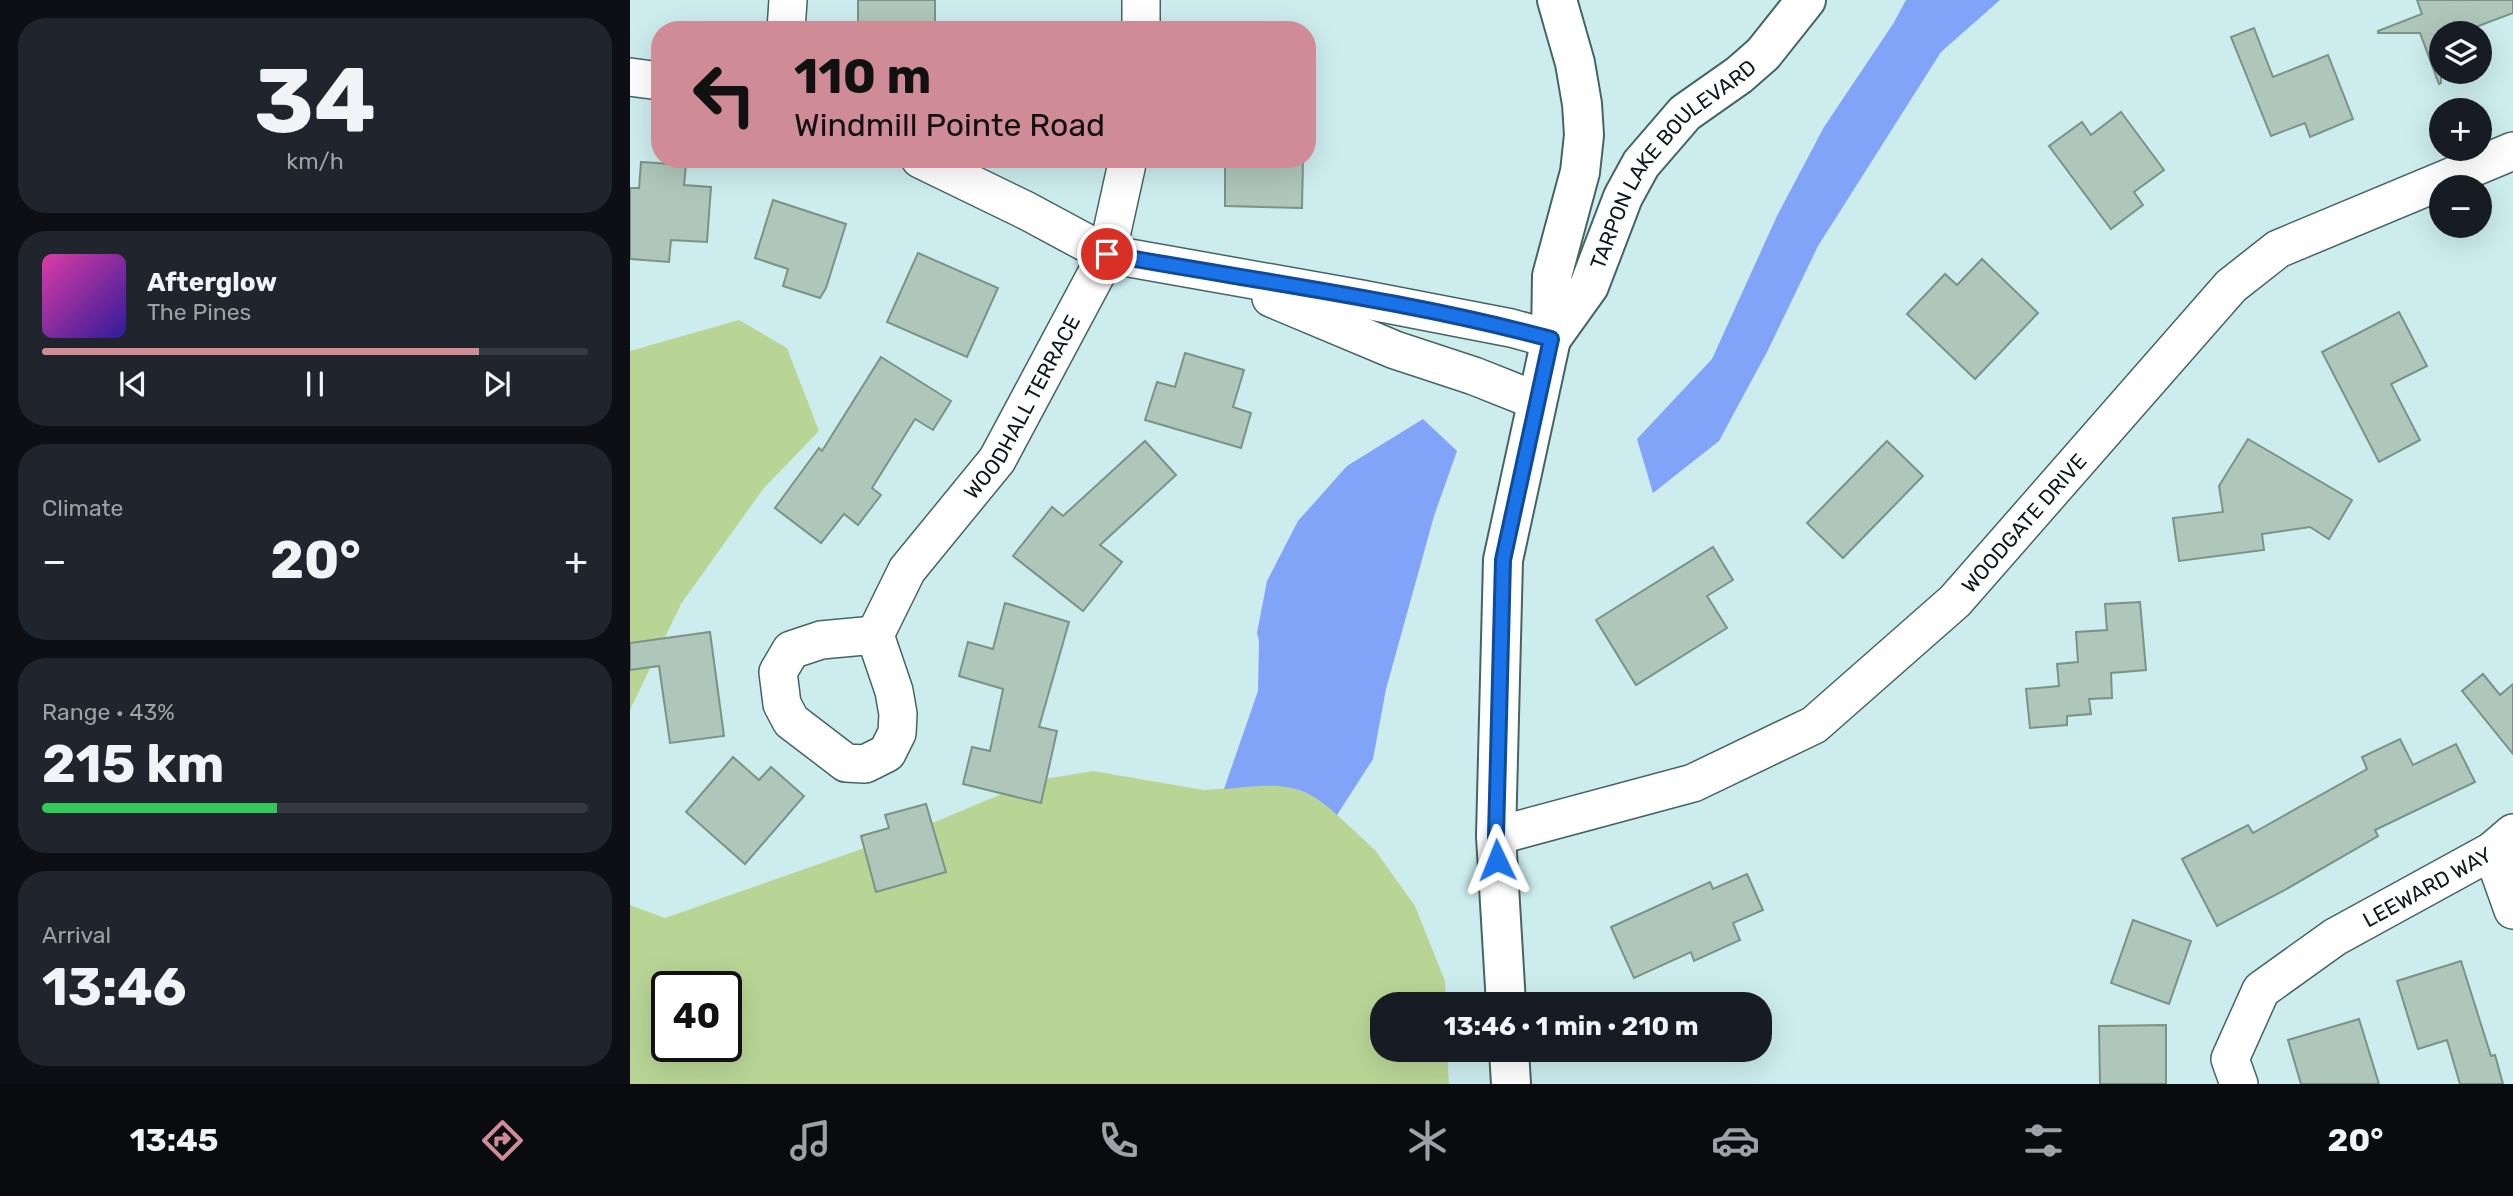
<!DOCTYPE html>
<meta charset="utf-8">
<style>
body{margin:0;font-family:Rubik,sans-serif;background:#20242c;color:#f1f3f6;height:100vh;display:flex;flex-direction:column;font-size:26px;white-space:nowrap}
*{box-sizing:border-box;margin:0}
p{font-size:23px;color:#9ea1a6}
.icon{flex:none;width:38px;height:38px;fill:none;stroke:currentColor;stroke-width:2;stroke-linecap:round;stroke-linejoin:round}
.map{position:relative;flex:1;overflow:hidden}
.panel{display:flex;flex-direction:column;gap:18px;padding:18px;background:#0d0f14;width:630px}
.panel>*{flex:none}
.hud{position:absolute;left:21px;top:21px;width:665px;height:147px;border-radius:28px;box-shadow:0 7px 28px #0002;background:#cf8b96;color:#111;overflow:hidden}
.fabs{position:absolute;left:1799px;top:21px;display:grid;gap:14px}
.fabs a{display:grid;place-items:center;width:63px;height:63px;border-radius:50%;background:#171b24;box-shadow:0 7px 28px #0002;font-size:35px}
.speed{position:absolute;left:21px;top:971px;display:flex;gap:14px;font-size:35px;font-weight:700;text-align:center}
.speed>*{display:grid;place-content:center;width:91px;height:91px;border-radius:50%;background:#171b24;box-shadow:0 7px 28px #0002;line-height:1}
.speed .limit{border:4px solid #111;border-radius:10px;background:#fff;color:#111}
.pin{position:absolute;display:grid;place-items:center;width:60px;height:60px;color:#fff;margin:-30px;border:4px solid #fff;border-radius:50%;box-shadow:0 2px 7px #0007}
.me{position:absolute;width:77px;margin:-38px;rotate:358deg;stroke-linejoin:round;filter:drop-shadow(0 0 5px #0008)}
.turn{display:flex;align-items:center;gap:24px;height:147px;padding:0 28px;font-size:32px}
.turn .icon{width:91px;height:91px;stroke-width:2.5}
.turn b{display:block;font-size:49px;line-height:60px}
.big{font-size:52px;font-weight:700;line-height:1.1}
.panel .widget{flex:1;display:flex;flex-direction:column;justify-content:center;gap:10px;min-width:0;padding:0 24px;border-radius:28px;background:#20242c}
.panel .dial{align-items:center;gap:0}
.dial b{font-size:91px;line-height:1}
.song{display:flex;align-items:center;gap:21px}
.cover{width:84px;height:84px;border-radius:10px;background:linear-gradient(135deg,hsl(320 70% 55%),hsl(250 70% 35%))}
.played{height:7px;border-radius:4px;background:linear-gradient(90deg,#cf8b96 80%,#363941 80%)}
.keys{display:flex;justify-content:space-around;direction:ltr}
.heat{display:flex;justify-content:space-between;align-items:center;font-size:38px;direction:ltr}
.charge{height:10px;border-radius:5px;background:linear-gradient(90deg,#34c759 43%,#363941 0)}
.trip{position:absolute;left:740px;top:992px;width:402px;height:70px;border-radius:28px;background:#171b24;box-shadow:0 7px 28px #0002;font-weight:700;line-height:70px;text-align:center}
.tabs{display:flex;height:112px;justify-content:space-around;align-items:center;background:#090b0e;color:#9ea1a6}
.tabs .icon{width:49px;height:49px}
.tabs .selected{color:#cf8b96}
.tabs b{font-size:32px;color:#f1f3f6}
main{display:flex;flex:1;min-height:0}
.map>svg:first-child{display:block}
</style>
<main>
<section class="panel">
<div class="widget dial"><b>34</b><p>km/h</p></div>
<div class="widget">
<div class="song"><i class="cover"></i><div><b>Afterglow</b><p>The Pines</p></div></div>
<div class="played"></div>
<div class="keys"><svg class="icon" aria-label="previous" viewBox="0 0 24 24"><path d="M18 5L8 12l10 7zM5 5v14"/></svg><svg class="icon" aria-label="pause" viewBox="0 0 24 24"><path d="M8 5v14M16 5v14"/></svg><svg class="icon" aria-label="next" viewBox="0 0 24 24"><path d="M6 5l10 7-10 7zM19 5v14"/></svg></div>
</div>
<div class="widget"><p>Climate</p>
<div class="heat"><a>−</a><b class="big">20°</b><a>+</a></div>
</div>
<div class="widget"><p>Range · 43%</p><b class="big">215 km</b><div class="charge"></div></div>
<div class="widget"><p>Arrival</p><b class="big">13:46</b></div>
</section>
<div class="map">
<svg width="1883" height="1084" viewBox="0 0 1883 1084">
<rect width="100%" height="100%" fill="#cceced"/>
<g fill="#b9d596" fill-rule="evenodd">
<path d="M109,320L157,348L189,431L133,489L51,604L0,710V351Z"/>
<path d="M463,771L574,790L654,784L690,799L745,850L785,906L815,981L816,1004H752V1050H817L819,1084H0V905L35,918L286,830L402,781ZM37,987H96V1046H37Z"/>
</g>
<g fill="#81a3f8">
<path d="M1276,0H1370L1311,52L1188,246L1137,352L1089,441L1023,493L1007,439L1082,359L1147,216L1194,127L1263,24Z"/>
<path d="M793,419L827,451L804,516L756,689L743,759L707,815C668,778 643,785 594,789L628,691L629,641L627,633L637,581L668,521L717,466Z"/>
</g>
<g fill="#aec7ba" stroke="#7a9386" stroke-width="2">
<path d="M228,0H305V30H242V26L228,27Z"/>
<path d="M1787,0H1883V13L1830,33H1811V83L1809,84L1790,33H1748V31L1792,14Z"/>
<path d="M1624,28L1643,77L1698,55L1723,119L1680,137L1675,123L1641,136L1601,37Z"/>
<path d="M1491,112L1534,170L1504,192L1513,205L1481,229L1419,146L1452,122L1461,135Z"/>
<path d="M595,159H673L672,208L595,206Z"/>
<path d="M11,162L56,165L54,185L81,187L77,242L41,240L39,262L0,259V188H9Z"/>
<path d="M143,200L216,224L196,288L190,298L153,286L158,269L125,258Z"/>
<path d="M288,253L368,288L337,357L257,322Z"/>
<path d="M1352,259L1408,313L1345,379L1277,314L1315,274L1327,285Z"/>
<path d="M1769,312L1797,366L1761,384L1790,440L1749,462L1692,352Z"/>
<path d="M555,353L614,370L603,407L621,413L611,448L515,420L527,382L545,387Z"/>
<path d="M251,357L321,401L303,430L285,419L242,488L251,495L228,525L214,514L191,543L145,508L189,448L192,451Z"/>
<path d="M1618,439L1722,500L1699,539L1680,527L1632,534L1634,550L1549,561L1543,518L1593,512L1589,486Z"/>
<path d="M515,441L546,475L470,545L492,562L453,611L383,556L422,507L433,516Z"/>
<path d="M1257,441L1293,476L1213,558L1177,523Z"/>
<path d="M1083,547L1103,580L1077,596L1097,628L1006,685L966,620Z"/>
<path d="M1510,602L1516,670L1481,673L1482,698L1459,699L1461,714L1437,716V725L1400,728L1396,689L1429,686L1427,664L1448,662L1446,632L1477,630L1475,604Z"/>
<path d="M375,603L439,622L409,727L427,731L411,803L333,784L342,747L360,751L373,689L329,676L338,642L363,649Z"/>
<path d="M80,632L94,736L40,743L29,666L0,670V643Z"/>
<path d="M1853,674L1870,695L1883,684V754L1832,691Z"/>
<path d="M1770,739L1783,765L1826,744L1845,782L1745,830L1748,836L1653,891L1587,926L1552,859L1618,825L1623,833L1737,769L1732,757Z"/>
<path d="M103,757L129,780L141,767L174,796L115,864L56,812Z"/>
<path d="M296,804L316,872L246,892L231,836L259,828L255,815Z"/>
<path d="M1117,874L1133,910L1103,923L1110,940L1064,961L1061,952L1004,978L981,927L1080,882L1083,889Z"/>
<path d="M1503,920L1561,941L1539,1004L1481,983Z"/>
<path d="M1831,961L1861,1056L1865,1055L1873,1084H1830L1817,1040L1788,1049L1767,981Z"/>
<path d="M1729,1019L1749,1084H1671L1658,1040Z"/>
<path d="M1536,1025V1084H1470L1469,1026Z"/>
</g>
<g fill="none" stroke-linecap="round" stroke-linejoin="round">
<defs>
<g id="minor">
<path d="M156,30L158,0"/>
<path d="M511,30V0"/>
<path d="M0,77L30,81"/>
<path d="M290,159L397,211L477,254L731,299L881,328L921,339"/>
<path d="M641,298L765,350L844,376L907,401"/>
<path id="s1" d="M245,635L277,570L367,460L477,254L498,159"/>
<path d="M245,635L264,691L268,714L267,733L257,753L235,764L216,763L161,721L152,704L148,672L161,650L191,640Z"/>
<path id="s2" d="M866,836L1063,783L1184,725L1325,601L1601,286L1648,249L1883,151"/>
<path d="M1862,851L1883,910"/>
<path id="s3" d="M1609,1084L1600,1059L1631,990L1705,937L1862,851L1883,833"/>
</g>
<g id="tertiary">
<path id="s4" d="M921,339L959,286L993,197L1011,164L1055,113L1109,75L1133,54L1176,0"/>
<path d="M876,1004L866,836L873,560L921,339L922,276L950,172L954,135L952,104L945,63L927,0"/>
<path d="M879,1050L881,1084"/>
</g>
</defs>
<use href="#minor" stroke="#476464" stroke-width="40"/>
<use href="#tertiary" stroke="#476464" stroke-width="42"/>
<use href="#minor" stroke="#fff" stroke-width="37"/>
<use href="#tertiary" stroke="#fff" stroke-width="38"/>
</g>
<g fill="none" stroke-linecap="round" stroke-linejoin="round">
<defs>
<path id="route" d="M477,254C625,281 776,300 921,339L873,560L866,836L867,860"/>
</defs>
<use href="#route" stroke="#114b97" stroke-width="18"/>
<use href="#route" stroke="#1a73e8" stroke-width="12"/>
</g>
<g text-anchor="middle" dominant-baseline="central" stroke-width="5" stroke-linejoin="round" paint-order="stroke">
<g font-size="21" fill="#0f1b1b" stroke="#dafafa">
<text stroke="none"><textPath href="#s4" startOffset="217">TARPON LAKE BOULEVARD</textPath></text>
<text stroke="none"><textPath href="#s1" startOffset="273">WOODHALL TERRACE</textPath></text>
<text stroke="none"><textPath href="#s2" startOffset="630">WOODGATE DRIVE</textPath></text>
<text stroke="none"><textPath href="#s3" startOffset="298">LEEWARD WAY</textPath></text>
</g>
</g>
</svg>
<div class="fabs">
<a><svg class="icon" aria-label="layers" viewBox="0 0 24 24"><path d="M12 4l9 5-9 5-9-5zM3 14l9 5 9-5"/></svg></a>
<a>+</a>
<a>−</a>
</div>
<div class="speed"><div class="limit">40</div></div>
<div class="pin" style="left:477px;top:254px;background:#d93025"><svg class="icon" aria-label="arrive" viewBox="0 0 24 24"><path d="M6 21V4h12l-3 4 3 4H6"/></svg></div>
<svg class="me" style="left:867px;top:860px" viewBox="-20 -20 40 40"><path d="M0-17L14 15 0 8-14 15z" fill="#1a73e8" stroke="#fff" stroke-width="4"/></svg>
<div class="trip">13:46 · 1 min · 210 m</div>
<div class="hud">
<div class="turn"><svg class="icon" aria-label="left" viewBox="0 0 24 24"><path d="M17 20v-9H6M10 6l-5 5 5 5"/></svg><div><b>110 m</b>Windmill Pointe Road</div></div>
</div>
</div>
</main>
<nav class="tabs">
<b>13:45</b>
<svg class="icon selected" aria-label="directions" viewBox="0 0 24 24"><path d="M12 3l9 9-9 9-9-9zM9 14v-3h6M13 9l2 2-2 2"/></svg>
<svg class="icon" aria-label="music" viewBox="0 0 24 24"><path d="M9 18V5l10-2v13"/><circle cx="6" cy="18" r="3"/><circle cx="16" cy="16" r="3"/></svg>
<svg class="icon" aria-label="phone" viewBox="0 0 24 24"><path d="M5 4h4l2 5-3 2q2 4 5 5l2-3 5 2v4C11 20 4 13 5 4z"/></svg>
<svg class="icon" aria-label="climate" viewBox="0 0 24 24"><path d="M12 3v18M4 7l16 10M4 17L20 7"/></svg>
<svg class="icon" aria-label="car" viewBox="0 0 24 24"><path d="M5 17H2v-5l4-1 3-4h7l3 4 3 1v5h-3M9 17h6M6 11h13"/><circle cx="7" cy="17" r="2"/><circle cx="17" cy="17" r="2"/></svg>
<svg class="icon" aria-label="filters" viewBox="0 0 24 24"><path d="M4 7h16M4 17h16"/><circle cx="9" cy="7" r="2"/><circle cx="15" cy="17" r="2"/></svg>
<b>20°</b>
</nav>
